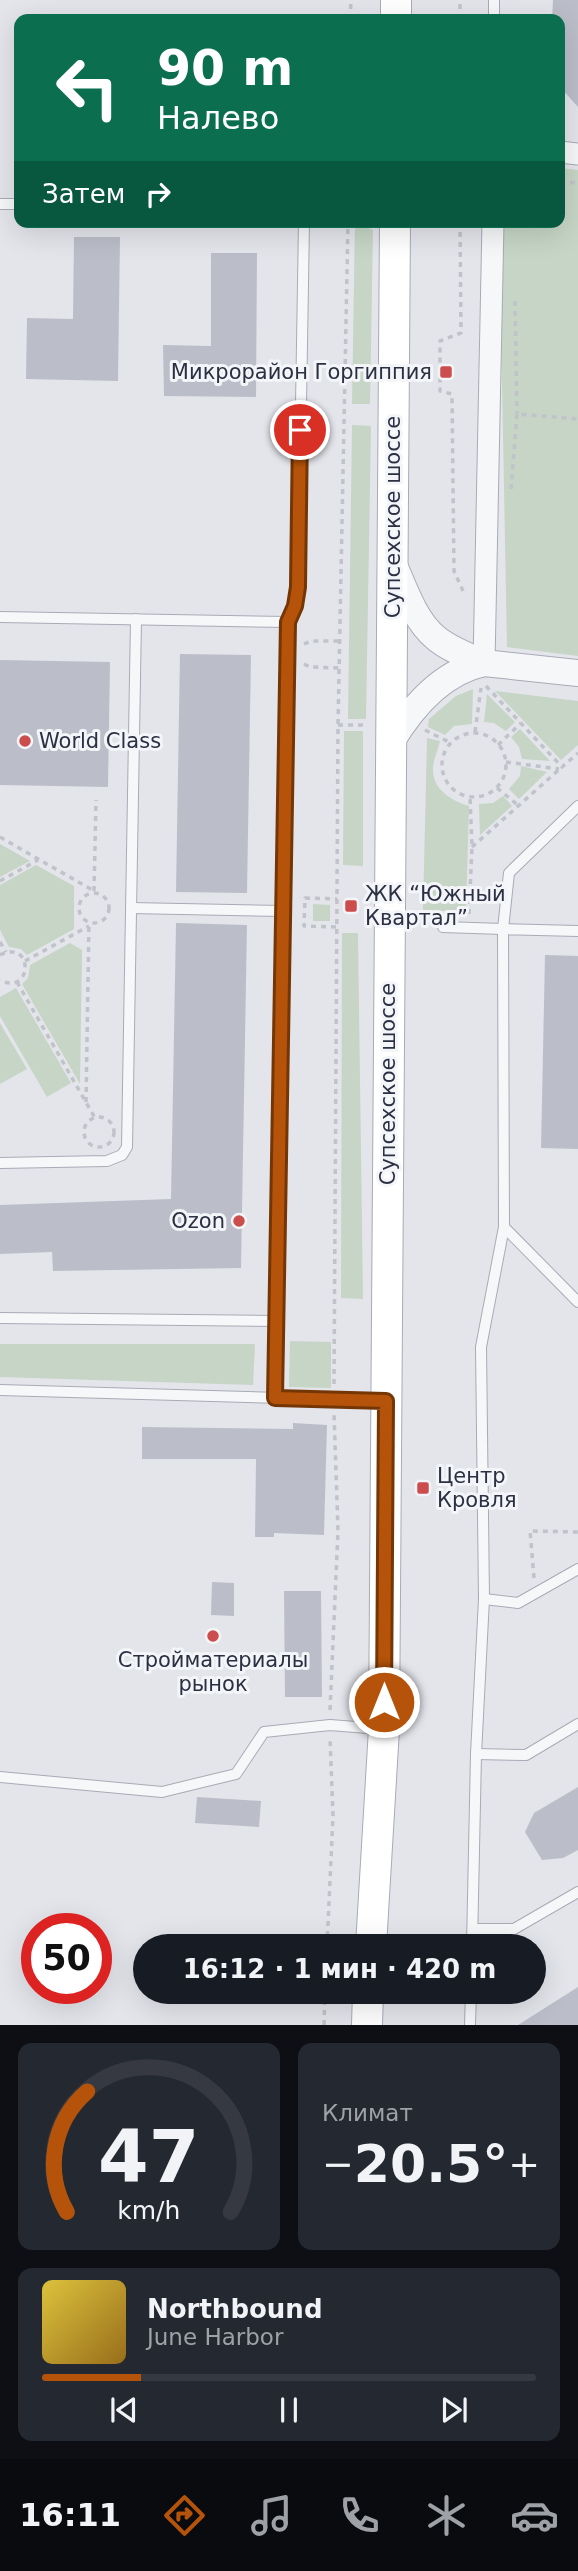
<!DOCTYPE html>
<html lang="ru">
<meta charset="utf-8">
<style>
body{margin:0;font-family:"DejaVu Sans",sans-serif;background:#242831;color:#f1f3f6;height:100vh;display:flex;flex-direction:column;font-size:26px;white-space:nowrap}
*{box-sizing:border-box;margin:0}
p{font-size:23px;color:#9ea1a6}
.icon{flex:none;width:38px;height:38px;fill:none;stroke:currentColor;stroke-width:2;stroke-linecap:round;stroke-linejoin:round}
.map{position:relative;height:2025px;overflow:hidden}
.sheet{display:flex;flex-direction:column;gap:18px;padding:18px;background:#0d0f14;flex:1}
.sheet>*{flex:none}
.guide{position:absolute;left:14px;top:14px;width:551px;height:214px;border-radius:14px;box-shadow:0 7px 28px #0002;background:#0b6e4f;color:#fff;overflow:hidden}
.speed{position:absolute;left:21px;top:1913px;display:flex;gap:14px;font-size:35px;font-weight:700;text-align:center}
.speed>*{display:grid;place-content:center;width:91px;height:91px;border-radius:50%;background:#171b24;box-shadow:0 7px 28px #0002;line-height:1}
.speed .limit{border:10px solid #d22;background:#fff;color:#111}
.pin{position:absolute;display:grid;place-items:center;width:60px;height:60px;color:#fff;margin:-30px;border:4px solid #fff;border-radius:50%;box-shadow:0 2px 7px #0007}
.me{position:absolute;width:77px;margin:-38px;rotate:0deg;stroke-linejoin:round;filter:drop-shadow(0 0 5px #0008)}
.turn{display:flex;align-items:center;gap:24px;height:147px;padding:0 28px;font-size:32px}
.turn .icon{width:91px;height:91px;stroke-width:2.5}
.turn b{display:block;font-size:49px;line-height:60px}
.then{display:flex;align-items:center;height:66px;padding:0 28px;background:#0003;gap:14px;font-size:26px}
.big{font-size:52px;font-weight:800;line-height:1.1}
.sheet .widget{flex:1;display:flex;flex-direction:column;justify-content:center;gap:10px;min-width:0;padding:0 24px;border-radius:14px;background:#242831}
.sheet .dial{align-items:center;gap:0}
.dial svg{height:182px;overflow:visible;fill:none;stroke:#363941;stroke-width:7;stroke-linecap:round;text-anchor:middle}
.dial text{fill:#f1f3f6;stroke:none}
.song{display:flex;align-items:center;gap:21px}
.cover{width:84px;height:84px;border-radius:10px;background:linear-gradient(135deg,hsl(50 70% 55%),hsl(40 70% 35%))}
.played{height:7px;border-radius:4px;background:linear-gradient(90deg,#b45309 20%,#363941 20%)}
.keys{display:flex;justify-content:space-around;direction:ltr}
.heat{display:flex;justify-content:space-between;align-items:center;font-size:38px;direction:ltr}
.sheet .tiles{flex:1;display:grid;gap:18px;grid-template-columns:1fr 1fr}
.widget:last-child{grid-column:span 2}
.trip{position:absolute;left:133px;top:1934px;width:413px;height:70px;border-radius:35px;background:#171b24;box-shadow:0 7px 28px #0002;font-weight:800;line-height:70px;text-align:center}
.dock{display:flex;height:112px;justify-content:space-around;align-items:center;background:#090b0e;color:#9ea1a6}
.dock .icon{width:49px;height:49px}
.dock .current{color:#b45309}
.dock b{font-size:32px;color:#f1f3f6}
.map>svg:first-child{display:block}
</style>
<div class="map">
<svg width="578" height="2025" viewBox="0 0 578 2025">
<rect width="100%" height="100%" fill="#e3e5eb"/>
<g fill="#c6d5c5">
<path d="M560,168L578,170V656L507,647L499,222H560Z"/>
<path d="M355,222L373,230L370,404H352Z"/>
<path d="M352,425L371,426L366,719H348Z"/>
<path d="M473,689L472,724L454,726L445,735L428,727L429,719L456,696Z"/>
<path d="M495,691L578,701V745L561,760Z"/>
<path d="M487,694L515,722L506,731L494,723L484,722Z"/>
<path d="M520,729L550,761L522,759L519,747L511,737Z"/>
<path d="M344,731H363V866L343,865Z"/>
<path d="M427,738L440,741C438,750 433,760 433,769C432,789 452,801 469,806L466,912L423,910Z"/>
<path d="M521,766L547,772L519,799L509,789L520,776Z"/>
<path d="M503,796L512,806L480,835L479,804L493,803Z"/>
<path d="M0,844L30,861L0,877Z"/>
<path d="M36,865L74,886V929L27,955L21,949L9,947L0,930V885Z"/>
<path d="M313,904L330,905V921H313Z"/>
<path d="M342,933H358L363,1299L341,1298Z"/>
<path d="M70,943L82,950L80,1084L22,984L28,978L30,965Z"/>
<path d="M16,988L71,1083L47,1097L0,1016V997Z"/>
<path d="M0,1023L27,1069L0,1084Z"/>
<path d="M290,1341L331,1342V1388L289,1387Z"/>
<path d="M0,1344H255L253,1385L0,1377Z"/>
</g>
<g fill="#bbbec8">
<path d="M553,0H578V107L560,87V19H552Z"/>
<path d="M74,237H120L118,381L26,379L27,318L73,319Z"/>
<path d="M211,253H257L256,397L164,396L163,345L211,346Z"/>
<path d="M180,654L251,655L247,893L176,892Z"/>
<path d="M0,660L110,662L108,787L0,785Z"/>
<path d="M176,923L247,925L241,1268L53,1271L52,1252L0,1254V1205L171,1199Z"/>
<path d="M545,955L578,956V1149L541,1148Z"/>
<path d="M293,1423L327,1425L324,1535L274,1533V1537H255L256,1459H142V1427L293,1429Z"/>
<path d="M212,1582L234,1583V1616L211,1615Z"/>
<path d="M284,1591H321L322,1697H285Z"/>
<path d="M578,1787V1850L563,1858L542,1860L525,1832L534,1813Z"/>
<path d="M197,1797L261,1801L259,1827L195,1823Z"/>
<path d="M578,1987V2025H518Z"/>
</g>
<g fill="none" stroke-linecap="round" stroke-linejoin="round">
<defs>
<g id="service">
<path d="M494,19V0"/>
<path d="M0,204H19"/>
<path d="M0,617L288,622"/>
<path d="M131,908L283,911"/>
<path d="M443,927L503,929L509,873L578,806"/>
<path d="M0,1163L107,1161L122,1155L127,1147L136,619"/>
<path d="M504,1227L578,1302"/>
<path d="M0,1318L276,1321"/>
<path d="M0,1390L383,1401"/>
<path d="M275,1398L288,622L295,606L298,587L304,222"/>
<path d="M484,1599L518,1603L578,1569"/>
<path d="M476,1754L526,1755L578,1724"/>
<path d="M0,1777L162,1792L236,1774L264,1732L330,1725L381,1729"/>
<path d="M473,1929H514L578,1892"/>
<path d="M472,1946L476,1754L484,1599L481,1347L504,1227L503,929L578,931"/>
<path d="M470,2025L471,1992"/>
</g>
<g id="minor">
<path d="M560,152L578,154"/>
<path d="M484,663L493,222"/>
</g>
<g id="tertiary">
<path d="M393,563C404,587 414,620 436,638C449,649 468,656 484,663"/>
<path d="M391,742C412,707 442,672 484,663L578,673"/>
</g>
<g id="secondary">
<path d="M396,19V0"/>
<path d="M371,1946L384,1729L395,222"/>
<path d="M367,2025L368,1992"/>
</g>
</defs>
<use href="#service" stroke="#a8abb5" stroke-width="12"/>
<use href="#minor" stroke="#a8abb5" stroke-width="23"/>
<use href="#tertiary" stroke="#a8abb5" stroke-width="28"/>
<use href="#secondary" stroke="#a8abb5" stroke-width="32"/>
<g stroke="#c1c3ca" stroke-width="3.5" stroke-dasharray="5 5" stroke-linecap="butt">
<path d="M350,19L351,0"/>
<path d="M460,19V0"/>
<path d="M560,182L578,183"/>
<path d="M460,222L461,333L440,341V391L452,394L454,571L463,591"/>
<path d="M515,301L517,414"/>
<path d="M511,489L517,414L578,419"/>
<path d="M304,644L311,641H340"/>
<path d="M304,664L310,667L339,668"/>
<path d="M486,686L562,767L578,753"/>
<path d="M338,725H368"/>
<path d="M425,730L451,743"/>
<path d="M475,732L481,688"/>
<circle cx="474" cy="765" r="32"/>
<path d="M498,745L521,723"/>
<path d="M506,762L559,769"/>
<path d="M497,788L519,806"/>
<path d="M0,837L94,891"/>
<path d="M472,847L562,767"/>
<path d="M0,881L38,860"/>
<path d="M94,891L96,800"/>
<circle cx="94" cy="908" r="15"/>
<path d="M469,914L472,847L470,797"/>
<path d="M336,927L304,926L305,898L337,899"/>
<path d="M0,942L6,952"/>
<path d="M0,955C34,938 33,997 0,980"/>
<path d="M25,961L89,926"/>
<path d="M17,982L95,1118"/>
<path d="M86,1102L89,922"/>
<circle cx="99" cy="1132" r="15"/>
<path d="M334,1384L338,725L348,222"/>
<path d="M534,1578L530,1531L578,1532"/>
<path d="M330,1710L338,1531L334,1413"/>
<path d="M327,1946L333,1816L330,1738"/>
<path d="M324,2025L325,1992"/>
</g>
<use href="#service" stroke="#f6f7f9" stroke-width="10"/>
<use href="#minor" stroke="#f6f7f9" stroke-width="21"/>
<use href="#tertiary" stroke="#f6f7f9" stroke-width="26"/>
<use href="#secondary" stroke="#fff" stroke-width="30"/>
</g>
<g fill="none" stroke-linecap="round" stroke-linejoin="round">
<defs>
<path id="route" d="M300,430L298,587L295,606L288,622L275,1398L386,1401L384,1702"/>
</defs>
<use href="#route" stroke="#753606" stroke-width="18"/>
<use href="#route" stroke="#b45309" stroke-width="12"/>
</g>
<g fill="#cc4d4d" stroke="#f3f5f8" stroke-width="2.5">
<rect x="439" y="365" width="14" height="14" rx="3.5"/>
<circle cx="25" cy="741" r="7"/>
<rect x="344" y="899" width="14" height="14" rx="3.5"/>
<circle cx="239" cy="1221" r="7"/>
<rect x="416" y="1481" width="14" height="14" rx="3.5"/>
<circle cx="213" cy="1636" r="7"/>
</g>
<g text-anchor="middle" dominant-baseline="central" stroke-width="6" stroke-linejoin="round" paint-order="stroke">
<g font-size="21" fill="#2b3043" stroke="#f3f5f8" text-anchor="start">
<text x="432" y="372" text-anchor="end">Микрорайон Горгиппия</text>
<text x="39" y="741">World Class</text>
<text x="365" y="894">ЖК “Южный<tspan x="365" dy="24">Квартал”</tspan></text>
<text x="225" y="1221" text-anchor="end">Ozon</text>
<text x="437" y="1476">Центр<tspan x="437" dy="24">Кровля</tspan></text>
<text x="213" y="1660" text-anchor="middle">Стройматериалы<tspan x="213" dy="24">рынок</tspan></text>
</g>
<g font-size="21" fill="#2b3043" stroke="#f3f5f8">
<text transform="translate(393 517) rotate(-90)">Супсехское шоссе</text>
<text transform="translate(388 1084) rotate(-90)">Супсехское шоссе</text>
</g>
</g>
</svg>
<div class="speed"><div class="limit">50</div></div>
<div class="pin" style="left:300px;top:430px;background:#d93025"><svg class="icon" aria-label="arrive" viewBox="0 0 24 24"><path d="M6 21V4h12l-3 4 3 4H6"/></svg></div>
<svg class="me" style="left:384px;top:1702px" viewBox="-20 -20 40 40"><circle r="17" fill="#b45309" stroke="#fff" stroke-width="3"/><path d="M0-11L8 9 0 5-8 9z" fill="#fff"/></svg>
<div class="trip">16:12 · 1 мин · 420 m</div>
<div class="guide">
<div class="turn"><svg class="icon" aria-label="left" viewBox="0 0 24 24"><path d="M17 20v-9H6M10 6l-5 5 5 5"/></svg><div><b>90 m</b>Налево</div></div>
<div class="then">Затем<svg class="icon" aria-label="right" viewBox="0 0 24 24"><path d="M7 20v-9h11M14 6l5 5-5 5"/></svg></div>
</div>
</div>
<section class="sheet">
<div class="tiles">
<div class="widget dial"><svg viewBox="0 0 100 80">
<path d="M14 69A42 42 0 1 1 86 69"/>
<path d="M14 69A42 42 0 0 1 23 16" stroke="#b45309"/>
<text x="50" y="56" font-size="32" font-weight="700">47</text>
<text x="50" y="72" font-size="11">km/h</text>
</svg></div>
<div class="widget"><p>Климат</p>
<div class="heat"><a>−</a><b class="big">20.5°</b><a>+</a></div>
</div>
<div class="widget">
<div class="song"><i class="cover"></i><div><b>Northbound</b><p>June Harbor</p></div></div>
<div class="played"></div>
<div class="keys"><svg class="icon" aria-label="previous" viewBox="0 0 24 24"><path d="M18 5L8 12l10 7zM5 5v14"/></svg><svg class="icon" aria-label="pause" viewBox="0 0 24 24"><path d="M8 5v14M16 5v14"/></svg><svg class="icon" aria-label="next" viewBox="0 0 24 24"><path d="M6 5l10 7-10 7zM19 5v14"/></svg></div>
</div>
</div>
</section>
<nav class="dock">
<b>16:11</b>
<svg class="icon current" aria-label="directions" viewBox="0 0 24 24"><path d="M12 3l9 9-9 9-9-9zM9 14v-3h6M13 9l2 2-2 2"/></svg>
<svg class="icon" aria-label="music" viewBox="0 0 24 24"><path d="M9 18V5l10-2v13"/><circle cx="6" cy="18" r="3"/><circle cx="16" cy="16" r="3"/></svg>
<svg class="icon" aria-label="phone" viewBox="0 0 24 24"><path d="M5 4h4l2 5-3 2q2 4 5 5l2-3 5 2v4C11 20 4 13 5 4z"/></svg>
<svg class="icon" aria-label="climate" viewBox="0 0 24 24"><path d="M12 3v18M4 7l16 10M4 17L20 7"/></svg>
<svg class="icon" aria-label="car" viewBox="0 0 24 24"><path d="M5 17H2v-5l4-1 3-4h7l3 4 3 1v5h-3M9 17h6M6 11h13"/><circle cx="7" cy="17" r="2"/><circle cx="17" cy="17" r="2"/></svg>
</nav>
